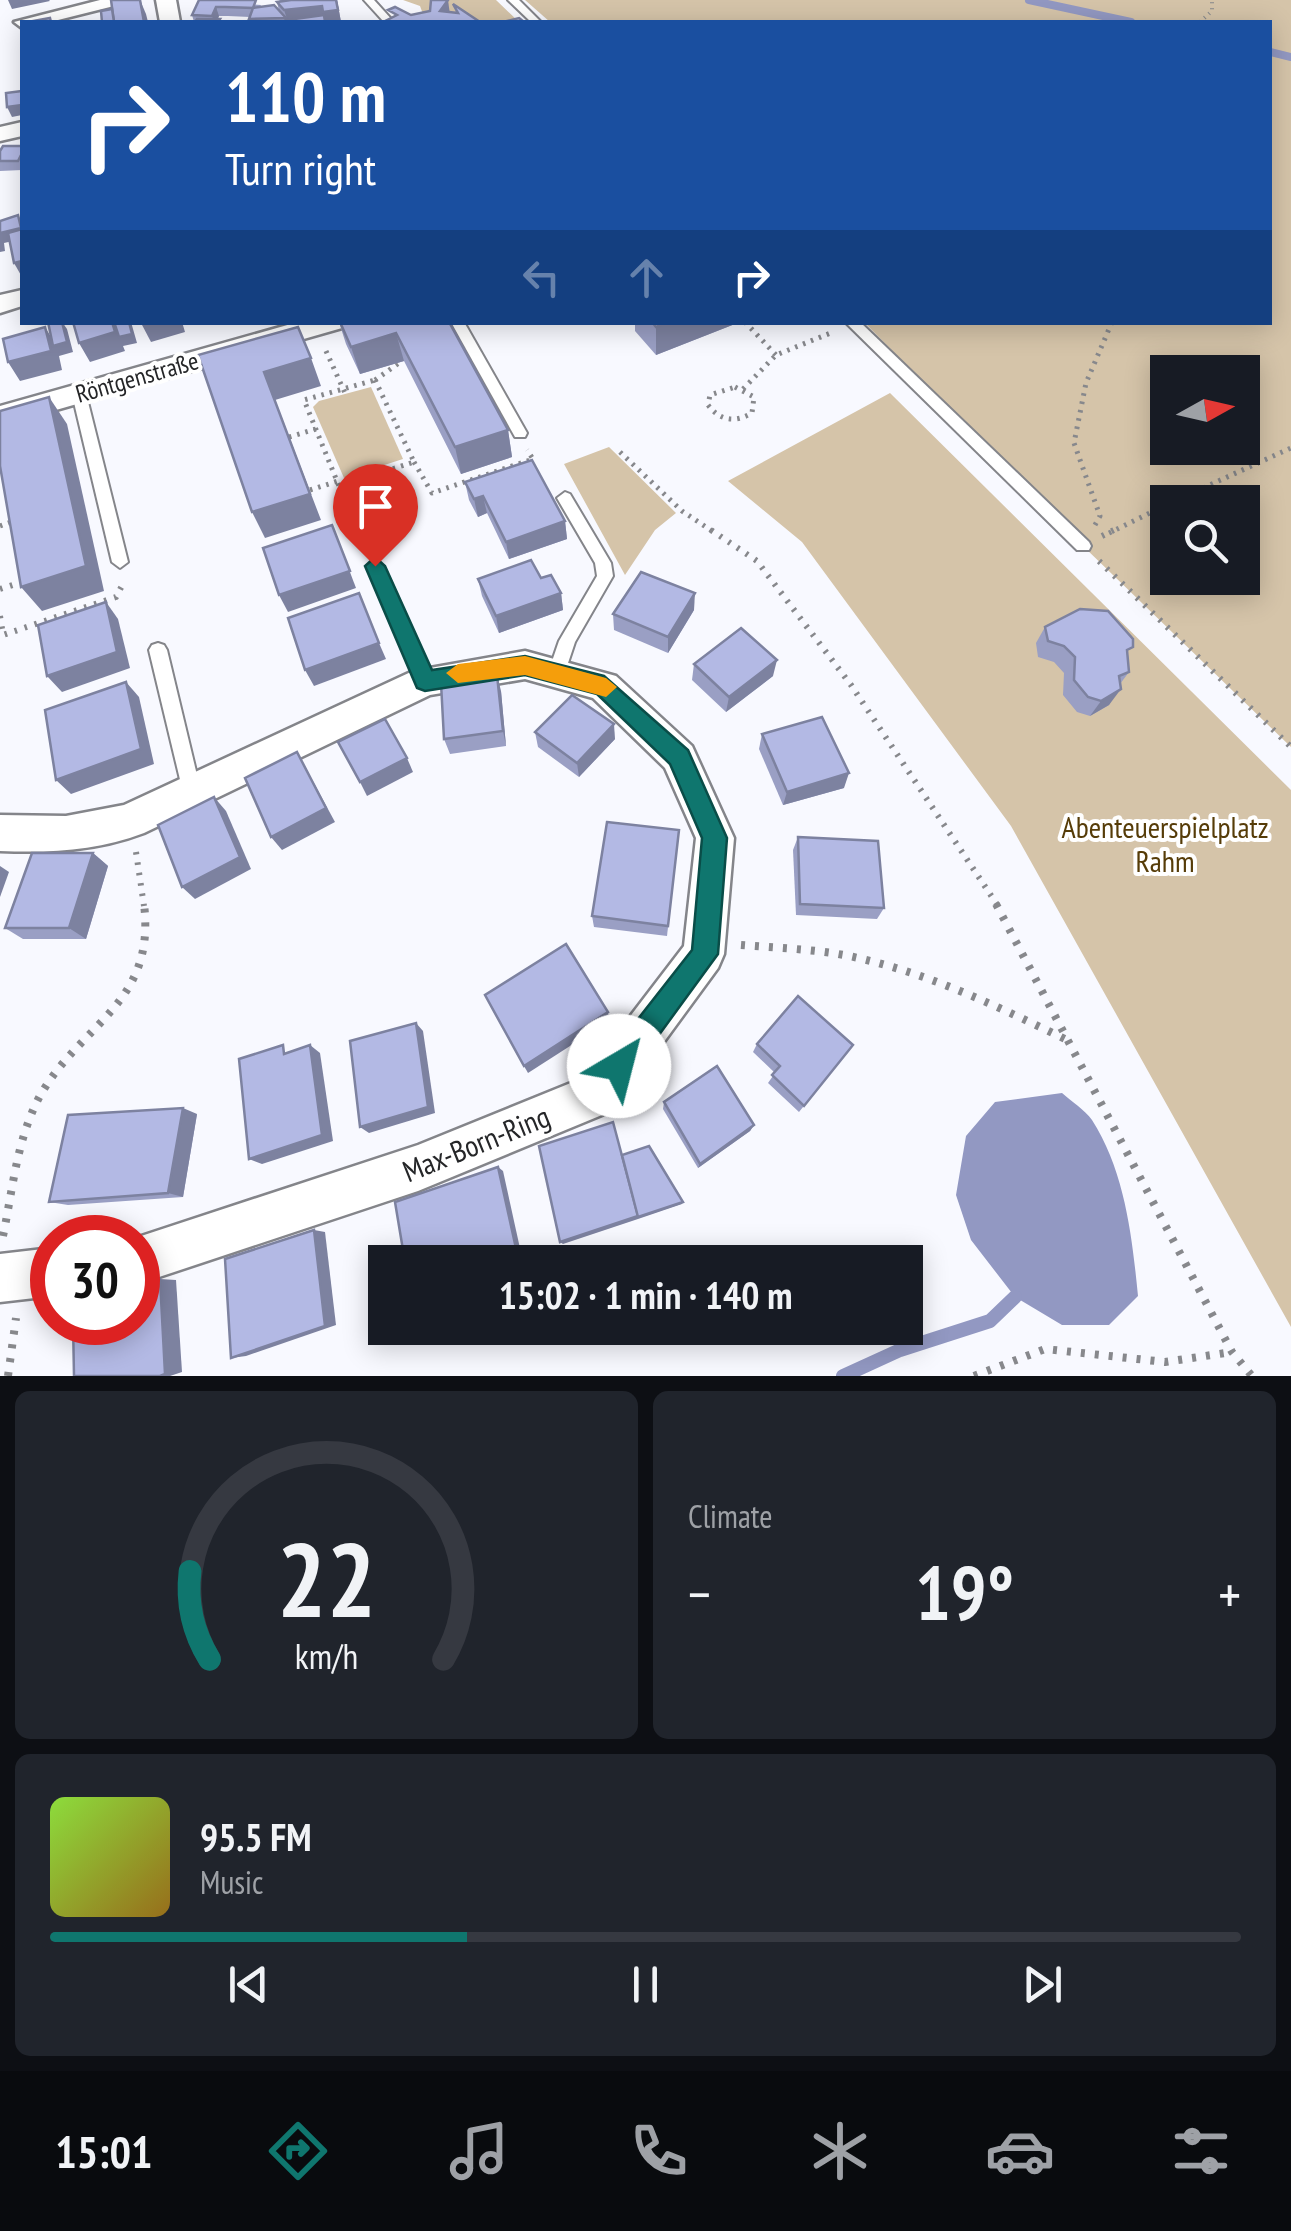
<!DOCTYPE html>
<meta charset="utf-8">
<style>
body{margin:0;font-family:"PT Sans Narrow",sans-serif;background:#20242c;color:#f1f3f6;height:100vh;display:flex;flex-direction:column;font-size:38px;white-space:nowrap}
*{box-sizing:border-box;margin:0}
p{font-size:32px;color:#9ea1a6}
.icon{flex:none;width:55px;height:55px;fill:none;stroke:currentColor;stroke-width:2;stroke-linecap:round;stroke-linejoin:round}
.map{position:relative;height:1376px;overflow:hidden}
.panel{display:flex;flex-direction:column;gap:15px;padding:15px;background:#0d0f14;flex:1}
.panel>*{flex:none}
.banner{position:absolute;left:20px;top:20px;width:1252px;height:305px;border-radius:0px;box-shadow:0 5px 25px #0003;background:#1a4fa0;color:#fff;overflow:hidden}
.needle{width:65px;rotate:82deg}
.buttons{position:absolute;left:1150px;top:355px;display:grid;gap:20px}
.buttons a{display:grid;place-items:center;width:110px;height:110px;border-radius:0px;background:#171b24;box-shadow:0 5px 25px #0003;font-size:50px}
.speed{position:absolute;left:30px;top:1215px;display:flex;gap:20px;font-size:50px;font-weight:700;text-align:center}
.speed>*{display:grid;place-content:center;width:130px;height:130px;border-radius:50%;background:#171b24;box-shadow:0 5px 25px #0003;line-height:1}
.speed .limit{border:15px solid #d22;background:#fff;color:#111}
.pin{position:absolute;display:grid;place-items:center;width:85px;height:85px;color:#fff;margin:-102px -42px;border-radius:50% 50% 50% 0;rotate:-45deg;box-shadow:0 0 10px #0007}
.pin .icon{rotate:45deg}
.me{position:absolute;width:110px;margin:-55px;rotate:37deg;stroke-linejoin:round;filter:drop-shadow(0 0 8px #0008)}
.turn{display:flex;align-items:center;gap:35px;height:210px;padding:0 40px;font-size:45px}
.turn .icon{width:130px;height:130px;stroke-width:2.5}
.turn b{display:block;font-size:70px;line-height:85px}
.lanes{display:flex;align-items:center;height:95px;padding:0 40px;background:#0003;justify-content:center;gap:50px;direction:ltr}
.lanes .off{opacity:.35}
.big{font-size:75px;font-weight:800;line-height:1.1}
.panel .widget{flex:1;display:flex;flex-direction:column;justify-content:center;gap:15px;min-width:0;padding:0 35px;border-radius:15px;background:#20242c}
.panel .dial{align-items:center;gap:0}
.dial svg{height:260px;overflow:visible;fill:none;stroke:#363941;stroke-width:7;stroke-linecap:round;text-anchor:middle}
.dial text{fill:#f1f3f6;stroke:none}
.song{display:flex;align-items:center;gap:30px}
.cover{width:120px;height:120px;border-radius:15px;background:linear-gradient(135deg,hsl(90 70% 55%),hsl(40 70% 35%))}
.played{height:10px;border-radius:5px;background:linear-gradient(90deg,#0f766e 35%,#363941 35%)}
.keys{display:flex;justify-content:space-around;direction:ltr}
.heat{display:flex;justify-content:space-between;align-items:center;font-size:55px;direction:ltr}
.panel .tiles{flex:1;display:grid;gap:15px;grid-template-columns:1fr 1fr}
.widget:last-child{grid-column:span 2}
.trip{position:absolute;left:368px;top:1245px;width:555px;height:100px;border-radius:0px;background:#171b24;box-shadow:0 5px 25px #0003;font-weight:800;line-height:100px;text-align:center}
.dock{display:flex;height:160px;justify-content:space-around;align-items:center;background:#090b0e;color:#9ea1a6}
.dock .icon{width:70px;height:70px}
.dock .selected{color:#0f766e}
.dock b{font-size:45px;color:#f1f3f6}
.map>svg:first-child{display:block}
</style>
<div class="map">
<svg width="1291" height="1376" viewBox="0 0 1291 1376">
<rect width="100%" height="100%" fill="#f8f9ff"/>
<g fill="#d5c4a9" fill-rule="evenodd">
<path d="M403,0H496L519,22H426L420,6Z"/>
<path d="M525,0H1291V747L1083,546L865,323L1270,322V22H550ZM1168,372H1242V448H1168ZM1168,502H1242V578H1168Z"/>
<path d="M371,387L403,459L344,478L313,407L319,401Z"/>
<path d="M890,393L1291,790V1327L1011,826L802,542L728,481Z"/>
<path d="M609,447L676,513L655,530L625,575L564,464Z"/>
</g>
<path fill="#9298c2" d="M1062,1093C1071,1101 1085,1110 1092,1120C1125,1172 1132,1236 1138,1296L1109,1325H1062L1015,1297L971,1240L956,1195L966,1136L995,1102Z"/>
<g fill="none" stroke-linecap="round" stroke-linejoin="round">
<g stroke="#9298c2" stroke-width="8">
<path d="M1029,0L1131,22"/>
<path d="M1270,52L1291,57"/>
</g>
<path stroke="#9298c2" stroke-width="14" d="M843,1376L900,1350L990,1321L1015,1297"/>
<defs>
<g id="service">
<path d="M364,0H374L394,22H384Z"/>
<path d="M508,0H519L541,22H531Z"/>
<path d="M451,322H464L527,433L525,437H515Z"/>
<path d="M845,322H860L1089,542L1091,546L1089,550H1077Z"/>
<path d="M79,389L86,394L128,562L120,568L112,562L72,394Z"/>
<path d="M565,492L570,494L611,563L613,576L575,642L563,678H551L548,673L559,641L597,576L595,563L557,498Z"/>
<path d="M375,560L383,566L434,681L431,686H419L416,681L367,566Z"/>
<path d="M158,643L164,645L167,650L201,792L199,798L192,800L185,798L183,792L149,650L152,645Z"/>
</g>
<g id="minor">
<path d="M100,0H138L50,22H22V28L14,22Z"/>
<path d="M156,0H176L180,22H160Z"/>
<path d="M22,122V136L0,141V127Z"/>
<path d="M22,290V306L0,313V295Z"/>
<path d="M298,322H345L342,328L0,426V406Z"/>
<path d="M525,651L616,676L692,746L734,838L724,954L718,968L614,1110L418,1191L138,1284L135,1238L418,1145L583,1078L684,946L696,838L665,768L593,698L525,679L430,695L144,833C97,851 50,853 0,851V815L66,816L124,805L413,671Z"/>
<path d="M52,1248V1296L0,1302V1254Z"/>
</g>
</defs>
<use href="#service" stroke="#84858a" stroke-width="4"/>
<use href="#minor" stroke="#84858a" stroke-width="5"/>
<path stroke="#87888c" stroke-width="4" stroke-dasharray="1 5" stroke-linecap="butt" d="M1200,22L1212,11V0"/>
<g stroke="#87888c" stroke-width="5" stroke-dasharray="2.5 6" stroke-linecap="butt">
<path d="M745,322L776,355"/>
<path d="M326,351L345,393"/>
<path d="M375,380L414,462L339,486L304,400Z"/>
<path d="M375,380L399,363"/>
<path d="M735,387L754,397L752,413C735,423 720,421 708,405L710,395Z"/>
<path d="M743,389L776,355L833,332"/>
<path d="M289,437L316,429"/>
<path d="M620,452L682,511L715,533"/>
<path d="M414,462L432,493L533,459L527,450"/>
<path d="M310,490L338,481"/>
<path d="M1172,502L1291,448"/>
<path d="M1095,525L1100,516L1074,443L1086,383L1112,322"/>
<path d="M0,526L14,521"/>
<path d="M1109,533L1168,504"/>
</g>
<g stroke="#87888c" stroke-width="6" stroke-dasharray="2.5 8" stroke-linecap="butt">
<path d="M711,530L757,561L851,685L998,906"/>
<path d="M1102,536L1114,530"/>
<path d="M1099,561L1291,747"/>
<path d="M0,589L25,581"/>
<path d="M0,616L3,635L116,597L124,582"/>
<path d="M136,852L144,906"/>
</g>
<g stroke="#87888c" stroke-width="8" stroke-dasharray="4 10" stroke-linecap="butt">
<path d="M996,904L1232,1352L1252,1376"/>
<path d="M741,945C777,948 814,949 849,956C926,972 997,1006 1067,1040"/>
<path d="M3,1236C13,1188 17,1137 41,1094C83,1022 156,1003 144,904"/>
<path d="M8,1376L16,1318"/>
<path d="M974,1376L1045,1349L1165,1362L1232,1352"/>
</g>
<use href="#service" fill="#fff" fill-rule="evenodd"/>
<use href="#minor" fill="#fff" fill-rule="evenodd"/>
</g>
<g fill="#9a9fc4">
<path d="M199,0L261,5L260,7L279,11L277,2L280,1L279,0H337L341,22H250V17L228,16H219L218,19L194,22L192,15Z"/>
<path d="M22,146V170L0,171V151Z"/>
<path d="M339,322H449L508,430L512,457L461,474L404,361L360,374L346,344Z"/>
<path d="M635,322H740L656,355L635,331Z"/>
<path d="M465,482L565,521L567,539L509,559L487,513L478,517L469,500Z"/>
<path d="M541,578L561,593L563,610L499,633L482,596L478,579Z"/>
<path d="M694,610L668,653L614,630L613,614Z"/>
<path d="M1045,627L1128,655L1129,672L1120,684L1109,705L1090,716L1077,712L1063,695L1064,673L1054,662L1038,657L1036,643Z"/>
<path d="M694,664L773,676L726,712L692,680Z"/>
<path d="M501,691L506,746L450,754L444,739Z"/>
<path d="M535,732L615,739L579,777L538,747Z"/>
<path d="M762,734L844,788L783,805L759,749Z"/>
<path d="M679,830L667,936L594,927L592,916Z"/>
<path d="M798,837L884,908L877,919L796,915L793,850Z"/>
<path d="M93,853L108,866L86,939H23L5,928Z"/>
<path d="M757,1044L853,1045L799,1112L768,1083L775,1073L753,1052Z"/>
<path d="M664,1102L754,1125L750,1131L698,1168L663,1109Z"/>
<path d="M197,1114L183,1197L68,1205L49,1202Z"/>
</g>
<g fill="#7d82a0">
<path d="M8,0H49L50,1L12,9Z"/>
<path d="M140,0L146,14L148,22H144Z"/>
<path d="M337,0L341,22H290L287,20L288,22L284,10Z"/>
<path d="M448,0L451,22L440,11Z"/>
<path d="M216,7L219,16L216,22H214L212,16Z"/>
<path d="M22,105V115L12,117L7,107Z"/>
<path d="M18,215L22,223V239L4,243L5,251L0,252V233Z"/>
<path d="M22,261V277L14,263Z"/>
<path d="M62,322L67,329L73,352L59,356L62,370L20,381L8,362L45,327L56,345Z"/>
<path d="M112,322H131L137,343L123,346L125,351L90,362L79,343Z"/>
<path d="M182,322L185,332L151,342L141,323Z"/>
<path d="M668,322H740L656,355V327Z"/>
<path d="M396,333L404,361L360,374L351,347Z"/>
<path d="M311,358L321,386L275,400L321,520L265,538L252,512L264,372Z"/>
<path d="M49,397L67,424L104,591L42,611L21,587Z"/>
<path d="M508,430L512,457L461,474L455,447Z"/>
<path d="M483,496L487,513L478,517L474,499Z"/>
<path d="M565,521L567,539L509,559L506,542Z"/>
<path d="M332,525L356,588L288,612L279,595Z"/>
<path d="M561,593L563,610L499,633L496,616Z"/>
<path d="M695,593L694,610L668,653V637Z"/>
<path d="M106,602L118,619L130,668L62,692L47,676Z"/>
<path d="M379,643L386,659L314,686L305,670Z"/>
<path d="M777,660L773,676L726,712L729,697Z"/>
<path d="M497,675L501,691L506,746L503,731Z"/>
<path d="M126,682L139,697L154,764L71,794L56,780Z"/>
<path d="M1121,689L1109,705L1090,716L1101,701Z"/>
<path d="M614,724L615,739L579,777L577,763Z"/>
<path d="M297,752L335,822L282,850L271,837Z"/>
<path d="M407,758L413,772L367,796L360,782Z"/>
<path d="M849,773L844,788L783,805L787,792Z"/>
<path d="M214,797L226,811L251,869L195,899L182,887Z"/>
<path d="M93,853L108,866L86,939L69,928Z"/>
<path d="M0,866L9,872L0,897Z"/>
<path d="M608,1012L609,1021L528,1073L524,1066Z"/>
<path d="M416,1023L423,1031L435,1113L369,1133L360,1127Z"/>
<path d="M310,1045L320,1053L333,1141L262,1164L249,1159Z"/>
<path d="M183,1108L197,1114L183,1197L168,1193Z"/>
<path d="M754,1125L750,1131L698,1168L700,1164Z"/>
<path d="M498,1167L503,1171L523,1262H519Z"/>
<path d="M683,1202L682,1204L638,1219V1217Z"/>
<path d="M638,1216V1219L563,1244L560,1242Z"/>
<path d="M314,1230L325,1232L336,1325L246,1356L231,1358Z"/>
<path d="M160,1279L176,1280L182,1372L170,1376H160Z"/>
</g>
<g fill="#b3b9e4" stroke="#7d82a0" stroke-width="2.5">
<path d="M111,0H140L144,22H114Z"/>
<path d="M199,0H256L253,8L274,5L286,18L249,19L253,8L225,7H216L212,16L192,15Z"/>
<path d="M291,0H336L338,10L323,12L322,6L284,10L277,2Z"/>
<path d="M431,0H448L440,11L458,13L453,4L480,22H359L385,21L397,15L388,10L395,7L411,15L430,11Z"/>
<path d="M112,9L114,22H102L101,11Z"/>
<path d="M324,15L325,22H290L287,20Z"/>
<path d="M50,18L51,22H33V21Z"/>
<path d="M519,18L524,22H503Z"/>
<path d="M197,19H220L218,22H195Z"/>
<path d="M22,91V105L7,107L6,93Z"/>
<path d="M3,146H22V153L18,161H0V151Z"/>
<path d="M18,215L21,228L0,233V221Z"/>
<path d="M22,229V261L14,263L8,233Z"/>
<path d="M48,322H62L67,342L53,346Z"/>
<path d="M73,322H112L115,332L79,343Z"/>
<path d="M114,322H129L132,334L119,337Z"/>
<path d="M340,322H449L508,430L455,447L396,333L351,347Z"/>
<path d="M652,322H668L656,327Z"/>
<path d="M45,327L51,351L8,362L3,339Z"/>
<path d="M298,327L311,358L264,372L310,494L252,512L198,355Z"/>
<path d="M49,397L86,566L21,587L0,466V411Z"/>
<path d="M532,460L565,521L506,542L483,496L474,499L465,482Z"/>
<path d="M332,525L350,571L279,595L263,548Z"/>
<path d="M531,560L541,578L551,575L561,593L496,616L478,579Z"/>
<path d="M641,572L695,593L668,637L613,614Z"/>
<path d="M359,593L379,643L305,670L288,618Z"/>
<path d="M106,602L117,652L47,676L38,625Z"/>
<path d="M1080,609L1108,611L1133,639V647L1127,650L1129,672L1119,676L1121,689L1101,701L1088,697L1074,680L1075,657L1064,646L1048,641L1045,627Z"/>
<path d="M741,628L777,660L729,697L694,664Z"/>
<path d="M497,675L503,731L444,739L441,683Z"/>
<path d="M126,682L141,749L56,780L45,710Z"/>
<path d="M572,695L614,724L577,763L535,732Z"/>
<path d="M822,717L849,773L787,792L762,734Z"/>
<path d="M385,719L407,758L360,782L338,742Z"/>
<path d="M297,752L326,808L271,837L245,778Z"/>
<path d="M214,797L240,857L182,887L158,825Z"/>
<path d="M607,822L679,830L668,926L592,916Z"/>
<path d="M798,837L878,841L884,908L800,904Z"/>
<path d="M32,853H93L69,928H5Z"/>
<path d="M566,944L608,1012L524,1066L485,995Z"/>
<path d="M798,996L853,1045L804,1106L772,1075L780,1066L757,1044Z"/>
<path d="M416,1023L428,1107L360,1127L350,1041Z"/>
<path d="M283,1045L284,1054L310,1045L322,1135L249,1159L239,1059Z"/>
<path d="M717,1066L754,1125L700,1164L664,1102Z"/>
<path d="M183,1108L168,1193L49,1202L68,1115Z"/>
<path d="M613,1122L638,1216L560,1242L539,1146Z"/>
<path d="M649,1146L683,1202L638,1217L622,1155Z"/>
<path d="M498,1167L519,1262H405L395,1202Z"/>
<path d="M314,1230L325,1326L231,1358L225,1259Z"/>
<path d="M160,1279L165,1374L160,1376H74L73,1322H138V1286Z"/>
</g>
<path fill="#0f766e" stroke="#0a4d48" stroke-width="2.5" d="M375,557L385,566L432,670L525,656L604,676L688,750L727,838L718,954L629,1076L619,1080L609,1076L605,1066L609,1056L692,950L702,838L670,764L597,694L525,675L425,691L417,688L365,566Z"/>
<path fill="#f59e0b" d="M525,656L606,678L617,687L606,697L525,675L458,683L446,673L458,664Z"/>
<g text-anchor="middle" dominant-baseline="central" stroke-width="8" stroke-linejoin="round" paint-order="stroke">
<g font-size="25" fill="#252628" stroke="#fff">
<text transform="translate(137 377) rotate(-16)">Röntgenstraße</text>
</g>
<g font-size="30" fill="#563c08" stroke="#fff">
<text x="1165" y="826">Abenteuerspielplatz<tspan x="1165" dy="34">Rahm</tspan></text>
</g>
<g font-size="30" fill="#252628" stroke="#fff">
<text transform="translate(476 1143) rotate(-22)">Max-Born-Ring</text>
</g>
</g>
</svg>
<div class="buttons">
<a><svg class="needle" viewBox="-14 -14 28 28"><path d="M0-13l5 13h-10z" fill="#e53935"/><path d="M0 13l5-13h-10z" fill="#9ea1a6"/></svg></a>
<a><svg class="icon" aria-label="search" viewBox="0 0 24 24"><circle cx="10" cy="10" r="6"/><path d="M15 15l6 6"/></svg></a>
</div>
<div class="speed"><div class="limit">30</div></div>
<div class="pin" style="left:375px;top:566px;background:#d93025"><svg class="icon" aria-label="arrive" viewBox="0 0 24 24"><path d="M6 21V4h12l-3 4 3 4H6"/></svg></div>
<svg class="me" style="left:619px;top:1066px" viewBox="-20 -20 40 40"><circle r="19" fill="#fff"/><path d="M0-13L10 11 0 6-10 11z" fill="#0f766e"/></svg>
<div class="trip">15:02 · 1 min · 140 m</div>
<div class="banner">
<div class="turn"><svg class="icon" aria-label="right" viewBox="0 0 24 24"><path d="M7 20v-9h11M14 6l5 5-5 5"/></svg><div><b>110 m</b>Turn right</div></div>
<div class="lanes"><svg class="icon off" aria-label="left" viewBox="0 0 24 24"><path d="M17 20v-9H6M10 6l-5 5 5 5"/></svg><svg class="icon off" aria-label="ahead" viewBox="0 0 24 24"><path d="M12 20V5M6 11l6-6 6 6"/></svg><svg class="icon" aria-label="right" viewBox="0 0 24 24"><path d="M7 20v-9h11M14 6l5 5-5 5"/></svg></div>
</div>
</div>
<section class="panel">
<div class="tiles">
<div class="widget dial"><svg viewBox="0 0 100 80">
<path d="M14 69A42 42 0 1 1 86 69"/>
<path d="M14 69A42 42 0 0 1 8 42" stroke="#0f766e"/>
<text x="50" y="56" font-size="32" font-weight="700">22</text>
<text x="50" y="72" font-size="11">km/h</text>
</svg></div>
<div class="widget"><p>Climate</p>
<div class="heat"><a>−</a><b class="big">19°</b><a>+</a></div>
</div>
<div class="widget">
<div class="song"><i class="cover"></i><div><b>95.5 FM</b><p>Music</p></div></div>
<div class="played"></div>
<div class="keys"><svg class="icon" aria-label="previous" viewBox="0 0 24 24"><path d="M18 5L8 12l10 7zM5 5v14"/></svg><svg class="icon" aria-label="pause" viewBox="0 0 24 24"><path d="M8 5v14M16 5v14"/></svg><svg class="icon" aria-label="next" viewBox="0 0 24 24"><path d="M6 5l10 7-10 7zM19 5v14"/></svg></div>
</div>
</div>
</section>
<nav class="dock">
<b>15:01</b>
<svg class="icon selected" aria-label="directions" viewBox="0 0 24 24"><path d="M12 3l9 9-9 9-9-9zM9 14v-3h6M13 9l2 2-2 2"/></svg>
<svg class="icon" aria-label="music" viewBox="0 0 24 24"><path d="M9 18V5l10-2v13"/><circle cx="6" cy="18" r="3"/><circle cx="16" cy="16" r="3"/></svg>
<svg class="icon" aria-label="phone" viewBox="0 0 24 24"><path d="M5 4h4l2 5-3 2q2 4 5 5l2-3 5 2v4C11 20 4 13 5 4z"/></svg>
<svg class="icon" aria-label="climate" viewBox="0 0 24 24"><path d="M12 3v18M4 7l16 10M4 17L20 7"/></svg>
<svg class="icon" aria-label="car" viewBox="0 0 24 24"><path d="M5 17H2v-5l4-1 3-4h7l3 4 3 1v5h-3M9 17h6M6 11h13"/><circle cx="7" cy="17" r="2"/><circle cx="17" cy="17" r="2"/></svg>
<svg class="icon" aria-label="filters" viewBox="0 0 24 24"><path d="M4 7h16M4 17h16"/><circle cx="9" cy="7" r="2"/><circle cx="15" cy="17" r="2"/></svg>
</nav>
